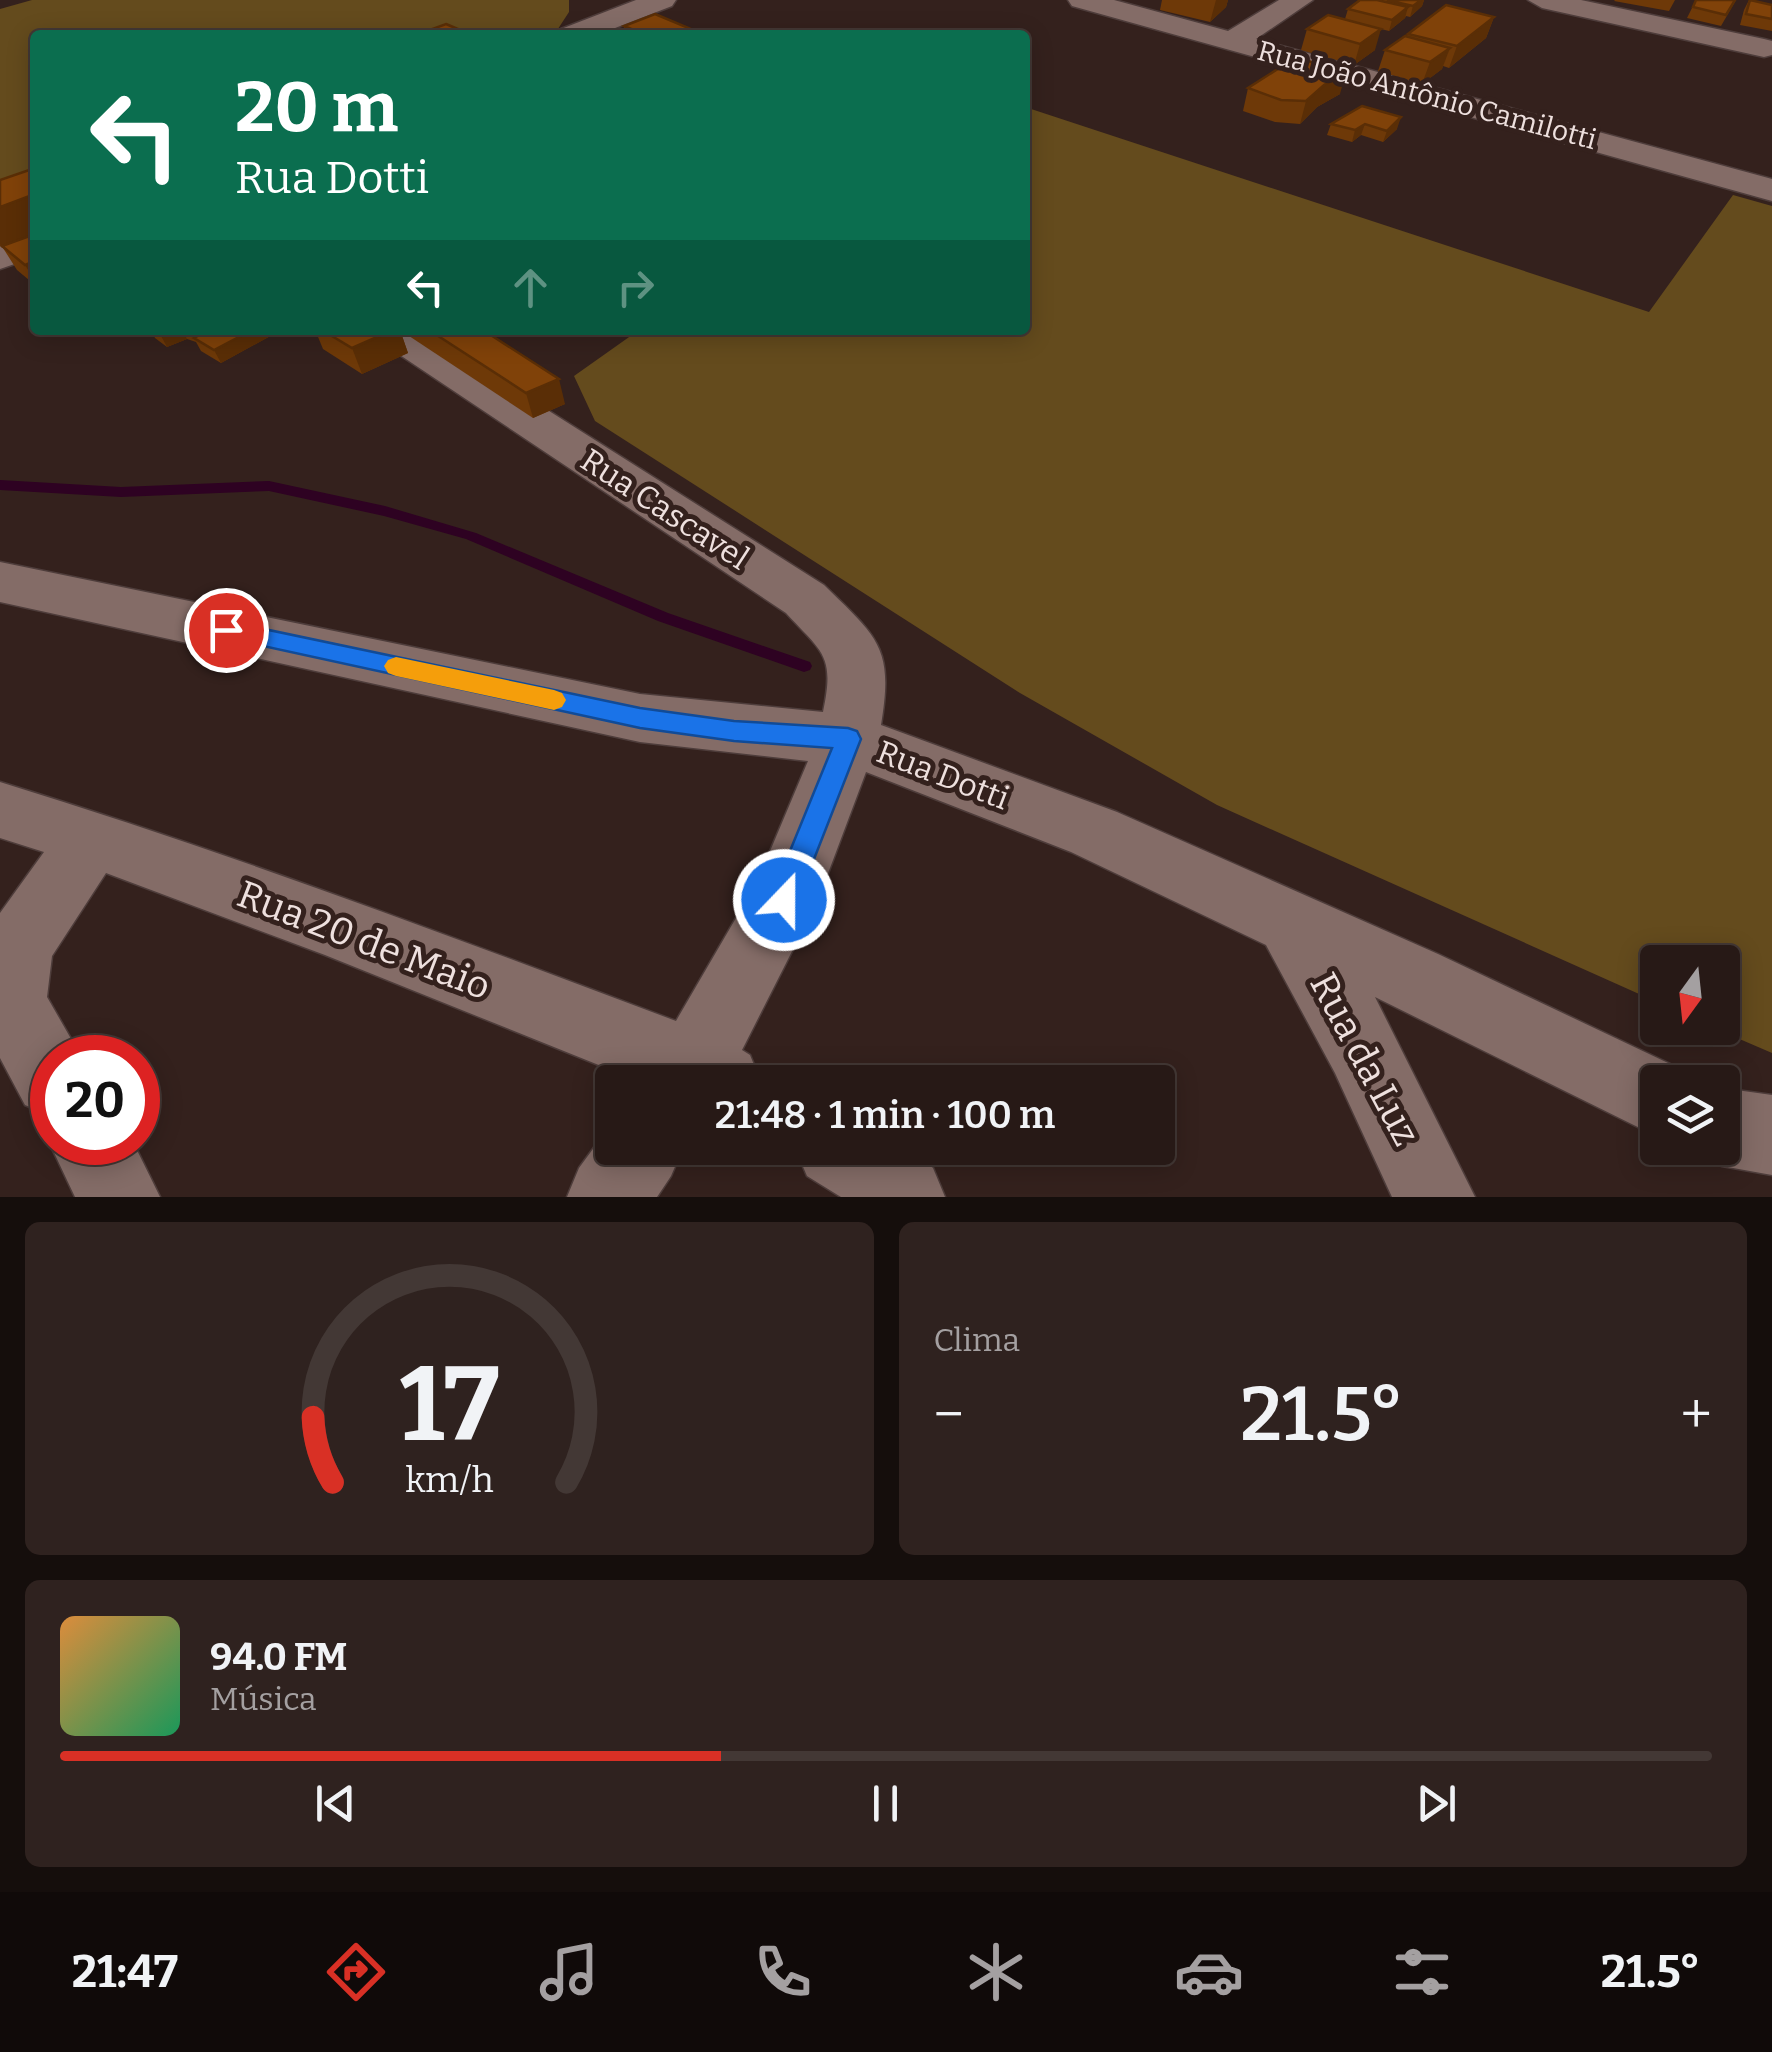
<!DOCTYPE html>
<html lang="pt">
<meta charset="utf-8">
<style>
body{margin:0;font-family:Bitter,serif;background:#2f221f;color:#f1f3f6;height:100vh;display:flex;flex-direction:column;font-size:38px;white-space:nowrap}
*{box-sizing:border-box;margin:0}
p{font-size:32px;color:#a4a0a1}
.icon{flex:none;width:55px;height:55px;fill:none;stroke:currentColor;stroke-width:2;stroke-linecap:round;stroke-linejoin:round}
.map{position:relative;height:1197px;overflow:hidden}
.drawer{display:flex;flex-direction:column;gap:25px;padding:25px;background:#150e0c;flex:1}
.drawer>*{flex:none}
.guide{position:absolute;left:30px;top:30px;width:1000px;height:305px;border-radius:10px;box-shadow:0 5px 25px #0003,0 0 0 2px #433835;background:#0b6e4f;color:#fff;overflow:hidden}
.needle{width:65px;rotate:195deg}
.fabs{position:absolute;left:1640px;top:945px;display:grid;gap:20px}
.fabs a{display:grid;place-items:center;width:100px;height:100px;border-radius:10px;background:#271916;box-shadow:0 5px 25px #0003,0 0 0 2px #433835;font-size:50px}
.speed{position:absolute;left:30px;top:1035px;display:flex;gap:20px;font-size:50px;font-weight:700;text-align:center}
.speed>*{display:grid;place-content:center;width:130px;height:130px;border-radius:50%;background:#271916;box-shadow:0 5px 25px #0003,0 0 0 2px #433835;line-height:1}
.speed .limit{border:15px solid #d22;background:#fff;color:#111}
.pin{position:absolute;display:grid;place-items:center;width:85px;height:85px;color:#fff;margin:-42px;border:5px solid #fff;border-radius:50%;box-shadow:0 2px 10px #0007}
.me{position:absolute;width:110px;margin:-55px;rotate:22deg;stroke-linejoin:round;filter:drop-shadow(0 0 8px #0008)}
.turn{display:flex;align-items:center;gap:35px;height:210px;padding:0 40px;font-size:45px}
.turn .icon{width:130px;height:130px;stroke-width:2.5}
.turn b{display:block;font-size:70px;line-height:85px}
.lanes{display:flex;align-items:center;height:95px;padding:0 40px;background:#0003;justify-content:center;gap:50px;direction:ltr}
.lanes .off{opacity:.35}
.big{font-size:75px;font-weight:600;line-height:1.1}
.drawer .tile{flex:1;display:flex;flex-direction:column;justify-content:center;gap:15px;min-width:0;padding:0 35px;border-radius:15px;background:#2f221f}
.drawer .dial{align-items:center;gap:0}
.dial svg{height:260px;overflow:visible;fill:none;stroke:#433835;stroke-width:7;stroke-linecap:round;text-anchor:middle}
.dial text{fill:#f1f3f6;stroke:none}
.song{display:flex;align-items:center;gap:30px}
.cover{width:120px;height:120px;border-radius:15px;background:linear-gradient(135deg,hsl(30 70% 55%),hsl(150 70% 35%))}
.played{height:10px;border-radius:5px;background:linear-gradient(90deg,#d93025 40%,#433835 40%)}
.keys{display:flex;justify-content:space-around;direction:ltr}
.heat{display:flex;justify-content:space-between;align-items:center;font-size:55px;direction:ltr}
.drawer .tiles{flex:1;display:grid;gap:25px;grid-template-columns:1fr 1fr}
.tile:last-child{grid-column:span 2}
.trip{position:absolute;left:595px;top:1065px;width:580px;height:100px;border-radius:10px;background:#271916;box-shadow:0 5px 25px #0003,0 0 0 2px #433835;font-weight:600;line-height:100px;text-align:center}
.tabs{display:flex;height:160px;justify-content:space-around;align-items:center;background:#100a09;color:#a4a0a1}
.tabs .icon{width:70px;height:70px}
.tabs .current{color:#d93025}
.tabs b{font-size:45px;color:#f1f3f6}
.map>svg:first-child{display:block}
</style>
<div class="map">
<svg width="1772" height="1197" viewBox="0 0 1772 1197">
<rect width="100%" height="100%" fill="#34211d"/>
<g fill="#644b1d">
<path d="M32,0H569V12L554,35H35V236L0,249V9Z"/>
<path d="M1025,107L1649,312L1733,195L1772,206V1053L1714,1028H1722V962H1658L1657,1002L1217,805L1020,693L595,421L574,376L639,330H1025Z"/>
</g>
<g fill="none" stroke-linecap="round" stroke-linejoin="round">
<path fill="#2e0222" fill-rule="evenodd" d="M0,480L121,487L269,481L385,506L476,533L668,613L810,662L812,666L810,670L804,672L658,621L466,539L384,516L269,491L121,497L0,490Z"/>
<defs>
<g id="minor">
<path d="M636,0H676L672,6L597,35H556L561,29Z"/>
<path d="M1068,0H1114L1228,31L1279,0H1313L1256,39L1772,179V201L1072,6Z"/>
<path d="M1528,0H1581L1764,39L1772,41V55L1764,57L1542,8Z"/>
<path d="M35,231V257L0,269V243Z"/>
<path d="M370,330H421L824,585C878,638 894,647 881,725L1117,812L1438,954L1685,1071L1690,1082H1658V1137L1375,997L1475,1197H1392L1335,1073L1266,945L1071,852L866,772L818,900L742,1050L750,1055L761,1082H641L325,955L106,873L52,956L47,997L82,1058H52V1116L25,1105L0,1058V913L44,852L0,838V782C228,852 452,937 676,1021L757,882L808,761L640,742L0,602V562L640,694L823,712C835,655 823,653 786,613L376,339Z"/>
<path d="M1722,1088L1772,1095V1175L1722,1166L1694,1155L1691,1148H1722Z"/>
<path d="M612,1123V1148H683L671,1176L657,1197H567L579,1168Z"/>
<path d="M52,1134V1142H133L160,1197H75L49,1142Z"/>
<path d="M795,1148H908L933,1168L945,1197H841L807,1176Z"/>
</g>
</defs>
<use href="#minor" stroke="#4e3d3b" stroke-width="3"/>
<use href="#minor" fill="#846c67" fill-rule="evenodd"/>
</g>
<g fill="#6e3908">
<path d="M1162,0H1228L1226,7L1210,22L1160,10Z"/>
<path d="M1360,0H1424L1422,6L1410,17L1406,16L1405,18L1389,31L1373,27L1375,50L1354,65L1301,50L1307,29L1345,19L1348,9Z"/>
<path d="M1615,0H1675L1669,11L1614,1Z"/>
<path d="M1696,0H1736L1721,26L1687,18Z"/>
<path d="M1749,0L1772,5V31L1740,25L1744,10Z"/>
<path d="M1494,17L1486,38L1449,68L1443,66L1442,69L1422,84L1378,71L1385,50L1407,36L1408,34Z"/>
<path d="M624,26L691,29V35H625Z"/>
<path d="M1248,88L1340,94L1317,107L1300,124L1275,122L1243,111Z"/>
<path d="M1362,106L1397,129L1383,142L1361,135L1352,142L1327,135L1331,124Z"/>
<path d="M35,168V285L17,270L3,248L0,246V180Z"/>
<path d="M151,330H272L274,334L221,363L201,351L196,342L187,339L167,347L155,338Z"/>
<path d="M294,330H400L408,353L362,374L323,349L316,332L307,336Z"/>
<path d="M400,330H483L565,404L533,418Z"/>
</g>
<g fill="#5a2e06">
<path d="M1216,0H1228L1226,7L1210,22Z"/>
<path d="M1421,0H1424L1422,6L1410,17L1413,6Z"/>
<path d="M1408,7L1405,18L1389,31L1392,20Z"/>
<path d="M1494,17L1486,38L1449,68L1457,46Z"/>
<path d="M691,29V35H673Z"/>
<path d="M1381,29L1375,50L1354,65L1360,44Z"/>
<path d="M1450,48L1442,69L1422,84L1430,62Z"/>
<path d="M1346,72L1340,94L1317,107L1300,124L1306,101L1324,85Z"/>
<path d="M1401,117L1397,129L1383,142L1387,131Z"/>
<path d="M1365,124L1361,135L1352,142L1355,130Z"/>
<path d="M35,194V236L2,248L0,244V207Z"/>
<path d="M35,261V281L25,265Z"/>
<path d="M170,330H182L187,339L167,347L160,334Z"/>
<path d="M192,330H225L197,340Z"/>
<path d="M252,330H272L274,334L221,363L214,350Z"/>
<path d="M304,330H315L316,332L307,336Z"/>
<path d="M393,330H400L408,353L362,374L352,348Z"/>
<path d="M559,379L565,404L533,418L526,393Z"/>
</g>
<g fill="#804209" stroke="#5a2e06" stroke-width="2.5">
<path d="M1360,0H1377L1408,7L1392,20L1348,9Z"/>
<path d="M1387,0H1421L1413,6Z"/>
<path d="M1696,0H1735L1726,15L1693,7Z"/>
<path d="M1750,0L1772,5V19L1746,14Z"/>
<path d="M1446,5L1494,17L1457,46L1408,34Z"/>
<path d="M655,14L691,29L673,35H646L624,26Z"/>
<path d="M1328,15L1381,29L1360,44L1307,29Z"/>
<path d="M446,24L472,35H416Z"/>
<path d="M1405,36L1450,48L1430,62L1385,50Z"/>
<path d="M1308,61L1346,72L1324,85L1306,101L1281,100L1248,88L1287,63L1299,66Z"/>
<path d="M1362,106L1401,117L1387,131L1365,124L1355,130L1331,124Z"/>
<path d="M35,168V194L0,207V180Z"/>
<path d="M35,234V261L25,265L2,246Z"/>
<path d="M154,330H170L160,334Z"/>
<path d="M209,330H252L214,350L194,338Z"/>
<path d="M322,330H393L352,348Z"/>
<path d="M429,330H483L559,379L526,393Z"/>
</g>
<path fill="#1a73e8" stroke="#114b97" stroke-width="2.5" d="M226,621L640,708L734,721L848,728L857,731L861,739L798,900L794,909L784,912L774,909L770,900L832,748L734,741L640,728L217,636L214,630L217,624Z"/>
<path fill="#f59e0b" d="M396,657L554,690L562,693L566,700L562,707L554,710L396,676L388,673L384,666L388,660Z"/>
<g text-anchor="middle" dominant-baseline="central" stroke-width="10" stroke-linejoin="round" paint-order="stroke">
<g font-size="28" fill="#eee0de" stroke="#34211d">
<text transform="translate(1427 95) rotate(15)">Rua João Antônio Camilotti</text>
</g>
<g font-size="32" fill="#eee0de" stroke="#34211d">
<text transform="translate(665 509) rotate(33)">Rua Cascavel</text>
<text transform="translate(943 775) rotate(21)">Rua Dotti</text>
</g>
<g font-size="38" fill="#eee0de" stroke="#34211d">
<text transform="translate(364 940) rotate(21)">Rua 20 de Maio</text>
<text transform="translate(1365 1059) rotate(62)">Rua da Luz</text>
</g>
</g>
</svg>
<div class="fabs">
<a><svg class="needle" viewBox="-14 -14 28 28"><path d="M0-13l5 13h-10z" fill="#e53935"/><path d="M0 13l5-13h-10z" fill="#a4a0a1"/></svg></a>
<a><svg class="icon" aria-label="layers" viewBox="0 0 24 24"><path d="M12 4l9 5-9 5-9-5zM3 14l9 5 9-5"/></svg></a>
</div>
<div class="speed"><div class="limit">20</div></div>
<div class="pin" style="left:226px;top:630px;background:#d93025"><svg class="icon" aria-label="arrive" viewBox="0 0 24 24"><path d="M6 21V4h12l-3 4 3 4H6"/></svg></div>
<svg class="me" style="left:784px;top:900px" viewBox="-20 -20 40 40"><circle r="17" fill="#1a73e8" stroke="#fff" stroke-width="3"/><path d="M0-11L8 9 0 5-8 9z" fill="#fff"/></svg>
<div class="trip">21:48 · 1 min · 100 m</div>
<div class="guide">
<div class="turn"><svg class="icon" aria-label="left" viewBox="0 0 24 24"><path d="M17 20v-9H6M10 6l-5 5 5 5"/></svg><div><b>20 m</b>Rua Dotti</div></div>
<div class="lanes"><svg class="icon" aria-label="left" viewBox="0 0 24 24"><path d="M17 20v-9H6M10 6l-5 5 5 5"/></svg><svg class="icon off" aria-label="ahead" viewBox="0 0 24 24"><path d="M12 20V5M6 11l6-6 6 6"/></svg><svg class="icon off" aria-label="right" viewBox="0 0 24 24"><path d="M7 20v-9h11M14 6l5 5-5 5"/></svg></div>
</div>
</div>
<section class="drawer">
<div class="tiles">
<div class="tile dial"><svg viewBox="0 0 100 80">
<path d="M14 69A42 42 0 1 1 86 69"/>
<path d="M14 69A42 42 0 0 1 8 49" stroke="#d93025"/>
<text x="50" y="56" font-size="32" font-weight="700">17</text>
<text x="50" y="72" font-size="11">km/h</text>
</svg></div>
<div class="tile"><p>Clima</p>
<div class="heat"><a>−</a><b class="big">21.5°</b><a>+</a></div>
</div>
<div class="tile">
<div class="song"><i class="cover"></i><div><b>94.0 FM</b><p>Música</p></div></div>
<div class="played"></div>
<div class="keys"><svg class="icon" aria-label="previous" viewBox="0 0 24 24"><path d="M18 5L8 12l10 7zM5 5v14"/></svg><svg class="icon" aria-label="pause" viewBox="0 0 24 24"><path d="M8 5v14M16 5v14"/></svg><svg class="icon" aria-label="next" viewBox="0 0 24 24"><path d="M6 5l10 7-10 7zM19 5v14"/></svg></div>
</div>
</div>
</section>
<nav class="tabs">
<b>21:47</b>
<svg class="icon current" aria-label="directions" viewBox="0 0 24 24"><path d="M12 3l9 9-9 9-9-9zM9 14v-3h6M13 9l2 2-2 2"/></svg>
<svg class="icon" aria-label="music" viewBox="0 0 24 24"><path d="M9 18V5l10-2v13"/><circle cx="6" cy="18" r="3"/><circle cx="16" cy="16" r="3"/></svg>
<svg class="icon" aria-label="phone" viewBox="0 0 24 24"><path d="M5 4h4l2 5-3 2q2 4 5 5l2-3 5 2v4C11 20 4 13 5 4z"/></svg>
<svg class="icon" aria-label="climate" viewBox="0 0 24 24"><path d="M12 3v18M4 7l16 10M4 17L20 7"/></svg>
<svg class="icon" aria-label="car" viewBox="0 0 24 24"><path d="M5 17H2v-5l4-1 3-4h7l3 4 3 1v5h-3M9 17h6M6 11h13"/><circle cx="7" cy="17" r="2"/><circle cx="17" cy="17" r="2"/></svg>
<svg class="icon" aria-label="filters" viewBox="0 0 24 24"><path d="M4 7h16M4 17h16"/><circle cx="9" cy="7" r="2"/><circle cx="15" cy="17" r="2"/></svg>
<b>21.5°</b>
</nav>
